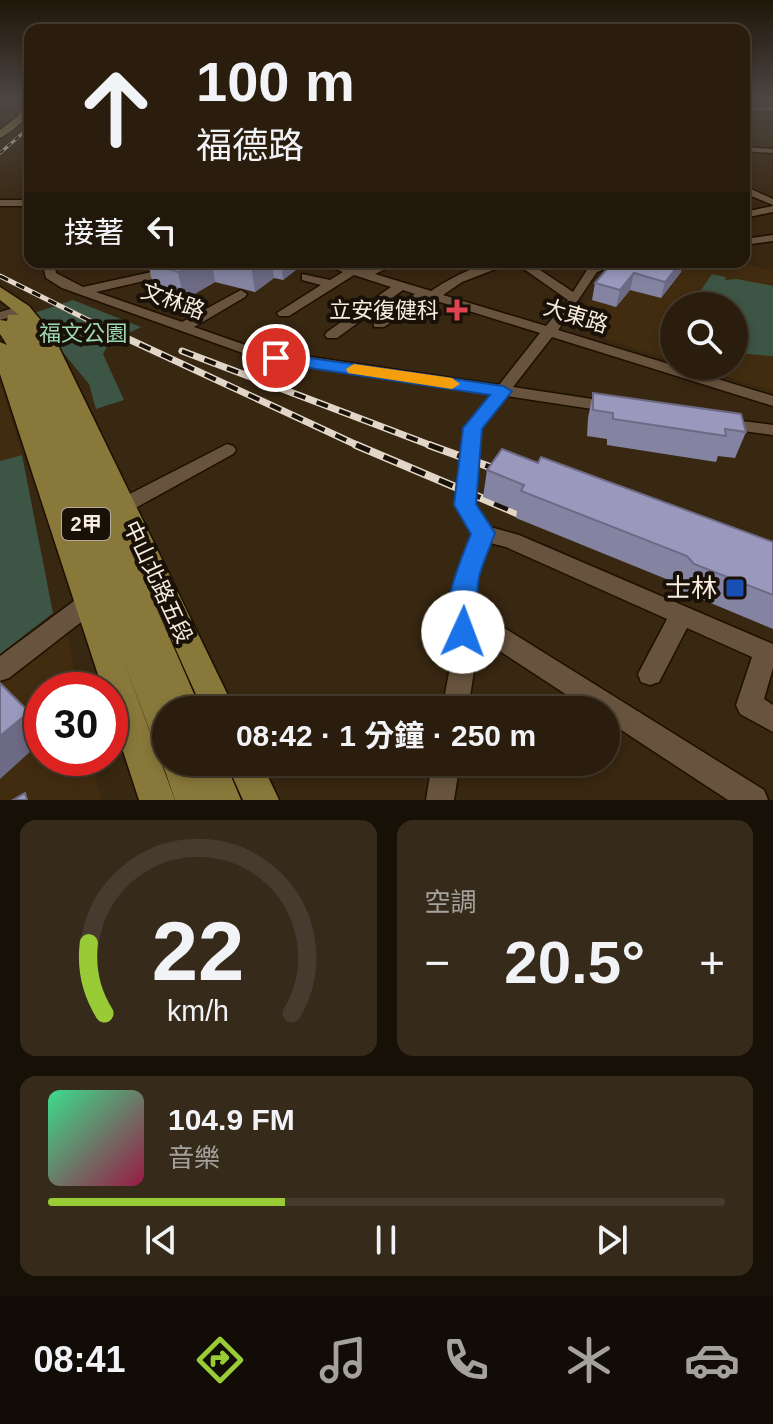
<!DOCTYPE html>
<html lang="zh-TW">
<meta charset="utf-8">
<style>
body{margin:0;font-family:Arial,"Noto Sans TC",sans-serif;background:#362a1b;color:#f1f3f6;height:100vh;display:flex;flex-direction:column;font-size:30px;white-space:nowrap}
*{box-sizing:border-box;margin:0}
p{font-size:26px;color:#a5a29d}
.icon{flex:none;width:44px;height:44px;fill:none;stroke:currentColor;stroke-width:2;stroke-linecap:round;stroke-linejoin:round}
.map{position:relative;height:800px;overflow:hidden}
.panel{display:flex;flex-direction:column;gap:20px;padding:20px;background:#171007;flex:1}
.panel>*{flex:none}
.banner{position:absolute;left:24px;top:24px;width:726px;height:244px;border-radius:16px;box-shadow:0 4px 12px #0003,0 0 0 2px #463b2e;background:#2a1d0d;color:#f1f3f6;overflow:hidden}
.controls{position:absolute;left:660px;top:292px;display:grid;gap:16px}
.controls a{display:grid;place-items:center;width:88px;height:88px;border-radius:50%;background:#2a1d0d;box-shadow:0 4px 12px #0003,0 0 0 2px #463b2e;font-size:40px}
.speed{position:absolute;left:24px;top:672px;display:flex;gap:16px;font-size:40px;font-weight:700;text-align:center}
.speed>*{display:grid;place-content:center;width:104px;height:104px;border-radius:50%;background:#2a1d0d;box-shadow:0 4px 12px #0003,0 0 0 2px #463b2e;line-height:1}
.speed .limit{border:12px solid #d22;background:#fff;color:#111}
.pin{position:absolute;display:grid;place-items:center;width:68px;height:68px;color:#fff;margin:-34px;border:4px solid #fff;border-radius:50%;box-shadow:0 2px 8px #0007}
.me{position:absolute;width:88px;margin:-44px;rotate:2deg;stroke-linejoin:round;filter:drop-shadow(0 0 6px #0008)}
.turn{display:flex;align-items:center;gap:28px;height:168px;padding:0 40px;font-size:36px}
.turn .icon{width:104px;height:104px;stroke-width:2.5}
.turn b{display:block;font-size:56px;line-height:68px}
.then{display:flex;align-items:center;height:76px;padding:0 40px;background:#0003;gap:16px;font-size:30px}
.big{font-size:60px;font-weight:700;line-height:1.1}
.panel .card{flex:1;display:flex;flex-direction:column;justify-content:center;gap:12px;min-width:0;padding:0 28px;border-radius:16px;background:#362a1b}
.panel .dial{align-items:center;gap:0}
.dial svg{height:208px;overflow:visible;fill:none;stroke:#463b2e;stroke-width:7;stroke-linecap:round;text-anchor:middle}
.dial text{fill:#f1f3f6;stroke:none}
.song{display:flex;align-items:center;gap:24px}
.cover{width:96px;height:96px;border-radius:12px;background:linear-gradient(135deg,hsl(150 70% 55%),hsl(340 70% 35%))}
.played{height:8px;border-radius:4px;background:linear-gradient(90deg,#99cb36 35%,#463b2e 35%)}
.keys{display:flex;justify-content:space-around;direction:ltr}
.heat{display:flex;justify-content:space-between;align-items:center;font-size:44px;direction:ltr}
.panel .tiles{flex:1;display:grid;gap:20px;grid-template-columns:1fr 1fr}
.card:last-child{grid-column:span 2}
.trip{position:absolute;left:152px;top:696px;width:468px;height:80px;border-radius:40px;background:#2a1d0d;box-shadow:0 4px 12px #0003,0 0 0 2px #463b2e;font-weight:700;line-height:80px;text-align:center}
.tabs{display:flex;height:128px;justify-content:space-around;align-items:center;background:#110c05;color:#a5a29d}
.tabs .icon{width:56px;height:56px}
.tabs .current{color:#99cb36}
.tabs b{font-size:36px;color:#f1f3f6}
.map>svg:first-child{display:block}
</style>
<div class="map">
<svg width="773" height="800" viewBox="0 0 773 800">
<rect width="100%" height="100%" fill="#382711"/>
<g fill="#422c10">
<path d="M643,262H735L773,271V391L691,366H734V306H674V361L569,327L611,274Z"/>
<path d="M0,381L22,455L0,461Z"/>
<path d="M67,630L78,690H42V758H91L101,800H0V683Z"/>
</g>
<g fill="#3d5545">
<path d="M712,274L726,277L725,280L737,279L773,286V356L734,353V306H690Z"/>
<path d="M73,300L141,327L109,343L103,354L124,400L96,409L89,384L31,314Z"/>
<path d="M22,455L53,613L0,654V461Z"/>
</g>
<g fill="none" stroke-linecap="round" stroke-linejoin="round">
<defs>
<g id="minor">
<path d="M14,99L30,100V104L15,100Z"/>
<path d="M744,106L773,107V111L744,110Z"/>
<path d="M744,147L773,149V153L744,151Z"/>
<path d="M744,182L751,189L773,199V205L744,193Z"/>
<rect x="0" y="200" width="30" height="6"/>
<path d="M773,206V212L744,218V212Z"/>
<path d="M773,235V241L744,245V239Z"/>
<path d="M42,262H54L56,273L83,287L197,262H219L213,265L96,292L182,322L241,290L247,294L245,297L194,327L257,349L499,385L540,333L427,298L384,327H374V321L415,294L403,290L337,338H327L325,335L327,332L391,287L354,275L289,316H279L277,313L321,285L302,280V274L330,280L343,272L318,262H336L363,270L384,262H400L375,274L431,291C454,276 480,262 507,262L506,265L462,282L443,295L546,326L568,300L514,262H528L573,292L587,270L585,262H597L598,265L623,262L597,272L558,330L773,396V406L552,337L513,387L612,402L620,407L612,412L507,396L481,429L475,504L490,527L519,535L773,644V668L764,699L773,705V732L740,714L736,705L752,657L687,628L659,682L650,685L641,682L638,674L667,619L506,547L490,543L478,576L474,609L764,790L768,800H728L606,720V710H590L475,635L477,651L468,710H442L453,651L451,614L456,576L473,533L455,505L465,428L492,394L254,357L62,288L46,278Z"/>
<path d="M23,305L30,309L28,312L0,320V312Z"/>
<path d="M726,419L773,425V435L720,428L718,424L720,420Z"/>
<path d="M227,444L233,446L236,450L233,454L130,511L123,513L116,511L113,506L116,501Z"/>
<path d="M90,593L98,595L101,602L98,609L9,678L0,681V656L82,595Z"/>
<path d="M432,762H460L454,800H426Z"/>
</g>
<g id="major">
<path d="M27,101H30C30,118 15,130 0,138V130L17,117Z"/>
<path d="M0,287L29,306L53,335L235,710H203L130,547L201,710H166V746L154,742L123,659L175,800H139L110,711V690H103L0,374V342L7,345L0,334V320L7,321L8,315H19L0,300Z"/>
<path d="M166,752V762H225L241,800H175L162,762Z"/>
<path d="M226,762H261L279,800H243Z"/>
</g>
</defs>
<use href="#minor" stroke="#1f0f00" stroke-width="3"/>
<use href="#major" stroke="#1f0f00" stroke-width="3"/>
<use href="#minor" fill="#68543e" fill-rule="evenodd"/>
<use href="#major" fill="#88783a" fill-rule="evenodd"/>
<defs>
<path id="rail-far3" d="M0,153L30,127"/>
<path id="rail-far2" d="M0,276L100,326"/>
<g id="rail-far1">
<path d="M96,324L361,447"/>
<path d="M182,351L435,447"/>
</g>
<g id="rail">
<path d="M356,445L538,522"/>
<path d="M429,445L512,475"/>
</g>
</defs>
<use href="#rail-far3" stroke="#e2d6c8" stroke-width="3"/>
<use href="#rail-far2" stroke="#e2d6c8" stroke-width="5"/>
<use href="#rail-far1" stroke="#e2d6c8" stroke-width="7"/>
<use href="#rail" stroke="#e2d6c8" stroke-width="8"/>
<use href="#rail-far3" stroke="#191108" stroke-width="2" stroke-dasharray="5" stroke-linecap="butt"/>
<use href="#rail-far2" stroke="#191108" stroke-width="3" stroke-dasharray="9" stroke-linecap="butt"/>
<use href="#rail-far1" stroke="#191108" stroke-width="4" stroke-dasharray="12" stroke-linecap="butt"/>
<use href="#rail" stroke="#191108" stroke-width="5" stroke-dasharray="15" stroke-linecap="butt"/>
</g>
<g fill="#8483a2">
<path d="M149,262H296L297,269L283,280L274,278L255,292L215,282L184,300L154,289L148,263Z"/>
<path d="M613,262L681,272L661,298L630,290L616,307L592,300L595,283Z"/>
<path d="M593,393L746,432L735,458L718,456L716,462L607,445V439L587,436L588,418Z"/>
<path d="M538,463L773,542V629L682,591L676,583L516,518L517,511L483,497L487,470Z"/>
</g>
<g fill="#6c6a84">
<path d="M198,262H212L215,282L184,300L178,272Z"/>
<path d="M256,262H272L274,278L255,292L251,265Z"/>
<path d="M281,262H296L297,269L283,280Z"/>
<path d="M681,262H684L681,272L661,298L665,282Z"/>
<path d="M634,273L630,290L616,307L620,290Z"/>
<path d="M29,712L42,733V741L0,779V736Z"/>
</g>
<g fill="#9a98bc" stroke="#6c6a84" stroke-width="2">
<path d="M149,262H198L178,272L148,263Z"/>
<path d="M238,262H256L251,265Z"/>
<path d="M613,262H681L665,282L634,273L620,290L595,283Z"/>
<path d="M593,393L741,414L746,432L725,429L726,436L613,419V413L593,410Z"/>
<path d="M502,449L538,463L541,457L773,542V595L694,564L687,556L521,491L524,485L487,470Z"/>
<path d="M0,683L29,712L0,736Z"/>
<path d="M25,793L27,800H13Z"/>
</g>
<linearGradient id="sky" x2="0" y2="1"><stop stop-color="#1f1509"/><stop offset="0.47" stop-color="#4d4743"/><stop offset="1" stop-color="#4d4743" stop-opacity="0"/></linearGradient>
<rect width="773" height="211" fill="url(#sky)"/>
<path fill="#1a73e8" stroke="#114b97" stroke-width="2" d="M276,353L503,386L512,391L482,429L476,504L495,533C490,547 483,562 479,577C475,595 479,627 473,641L463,644L454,641C438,608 459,565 471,534L454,505L463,428L490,395L270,362L267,358L270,354Z"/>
<path fill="#f59e0b" d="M354,364L452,378L460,384L452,389L348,373L346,369Z"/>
<path fill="#e0444e" stroke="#191108" stroke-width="3" d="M453 298h8v8h8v8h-8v8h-8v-8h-8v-8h8z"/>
<rect fill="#1a4fb4" stroke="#191108" stroke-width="3" x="725" y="578" width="20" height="20" rx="4"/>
<g text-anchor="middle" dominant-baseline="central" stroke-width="8" stroke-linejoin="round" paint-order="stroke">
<rect fill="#191108" stroke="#b4aa9e" stroke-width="2" x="62" y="508" width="48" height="32" rx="6"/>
<g font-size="20" font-weight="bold" fill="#f7ebde">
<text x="86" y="524">2甲</text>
</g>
<g font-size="22" fill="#f7ebde" stroke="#191108">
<text transform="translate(173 301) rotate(20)">文林路</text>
<text transform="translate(576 316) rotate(17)">大東路</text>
<text transform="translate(158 582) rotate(65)">中山北路五段</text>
</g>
<g font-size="22" fill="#f7ebde" stroke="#191108" text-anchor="end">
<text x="439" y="310">立安復健科</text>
</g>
<g font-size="22" fill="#9ddab2" stroke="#191108">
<text x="83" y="333">福文公園</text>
</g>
<g font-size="26" fill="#f7ebde" stroke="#191108" text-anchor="end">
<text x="717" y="588">士林</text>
</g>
</g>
</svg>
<div class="controls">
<a><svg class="icon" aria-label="search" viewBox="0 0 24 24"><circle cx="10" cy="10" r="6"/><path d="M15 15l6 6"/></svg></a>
</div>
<div class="speed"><div class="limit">30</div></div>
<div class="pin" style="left:276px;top:358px;background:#d93025"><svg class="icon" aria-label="arrive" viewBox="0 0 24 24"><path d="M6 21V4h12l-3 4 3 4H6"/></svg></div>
<svg class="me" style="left:463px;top:632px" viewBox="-20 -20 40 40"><circle r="19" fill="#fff"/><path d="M0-13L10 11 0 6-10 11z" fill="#1a73e8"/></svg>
<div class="trip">08:42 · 1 分鐘 · 250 m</div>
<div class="banner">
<div class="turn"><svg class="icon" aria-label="ahead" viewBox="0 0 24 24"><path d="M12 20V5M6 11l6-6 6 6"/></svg><div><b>100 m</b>福德路</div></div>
<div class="then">接著<svg class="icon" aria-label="left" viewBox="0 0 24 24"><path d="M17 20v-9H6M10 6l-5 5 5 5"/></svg></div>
</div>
</div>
<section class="panel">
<div class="tiles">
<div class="card dial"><svg viewBox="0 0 100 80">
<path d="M14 69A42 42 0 1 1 86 69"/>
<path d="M14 69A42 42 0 0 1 8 42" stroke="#99cb36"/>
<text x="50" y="56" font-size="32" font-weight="700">22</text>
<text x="50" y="72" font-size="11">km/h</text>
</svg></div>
<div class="card"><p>空調</p>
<div class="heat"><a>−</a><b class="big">20.5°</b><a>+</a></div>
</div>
<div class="card">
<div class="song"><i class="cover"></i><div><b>104.9 FM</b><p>音樂</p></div></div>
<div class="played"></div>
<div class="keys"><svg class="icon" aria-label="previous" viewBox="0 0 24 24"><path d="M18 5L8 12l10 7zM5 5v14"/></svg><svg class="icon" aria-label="pause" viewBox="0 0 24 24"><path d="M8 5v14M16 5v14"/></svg><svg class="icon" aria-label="next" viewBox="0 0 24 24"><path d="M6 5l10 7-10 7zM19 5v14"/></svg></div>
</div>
</div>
</section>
<nav class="tabs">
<b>08:41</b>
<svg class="icon current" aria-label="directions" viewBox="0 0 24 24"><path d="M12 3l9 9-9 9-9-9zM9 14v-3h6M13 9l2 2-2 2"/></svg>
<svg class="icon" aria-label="music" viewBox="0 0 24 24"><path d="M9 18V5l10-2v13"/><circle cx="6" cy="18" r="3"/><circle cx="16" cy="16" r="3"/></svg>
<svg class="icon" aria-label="phone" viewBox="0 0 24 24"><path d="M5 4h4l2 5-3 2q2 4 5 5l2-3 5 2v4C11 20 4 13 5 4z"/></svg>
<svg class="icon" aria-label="climate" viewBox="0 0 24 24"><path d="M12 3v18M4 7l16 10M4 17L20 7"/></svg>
<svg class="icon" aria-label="car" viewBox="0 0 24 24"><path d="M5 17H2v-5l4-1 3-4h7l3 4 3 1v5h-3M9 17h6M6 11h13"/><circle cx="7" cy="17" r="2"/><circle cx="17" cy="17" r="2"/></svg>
</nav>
